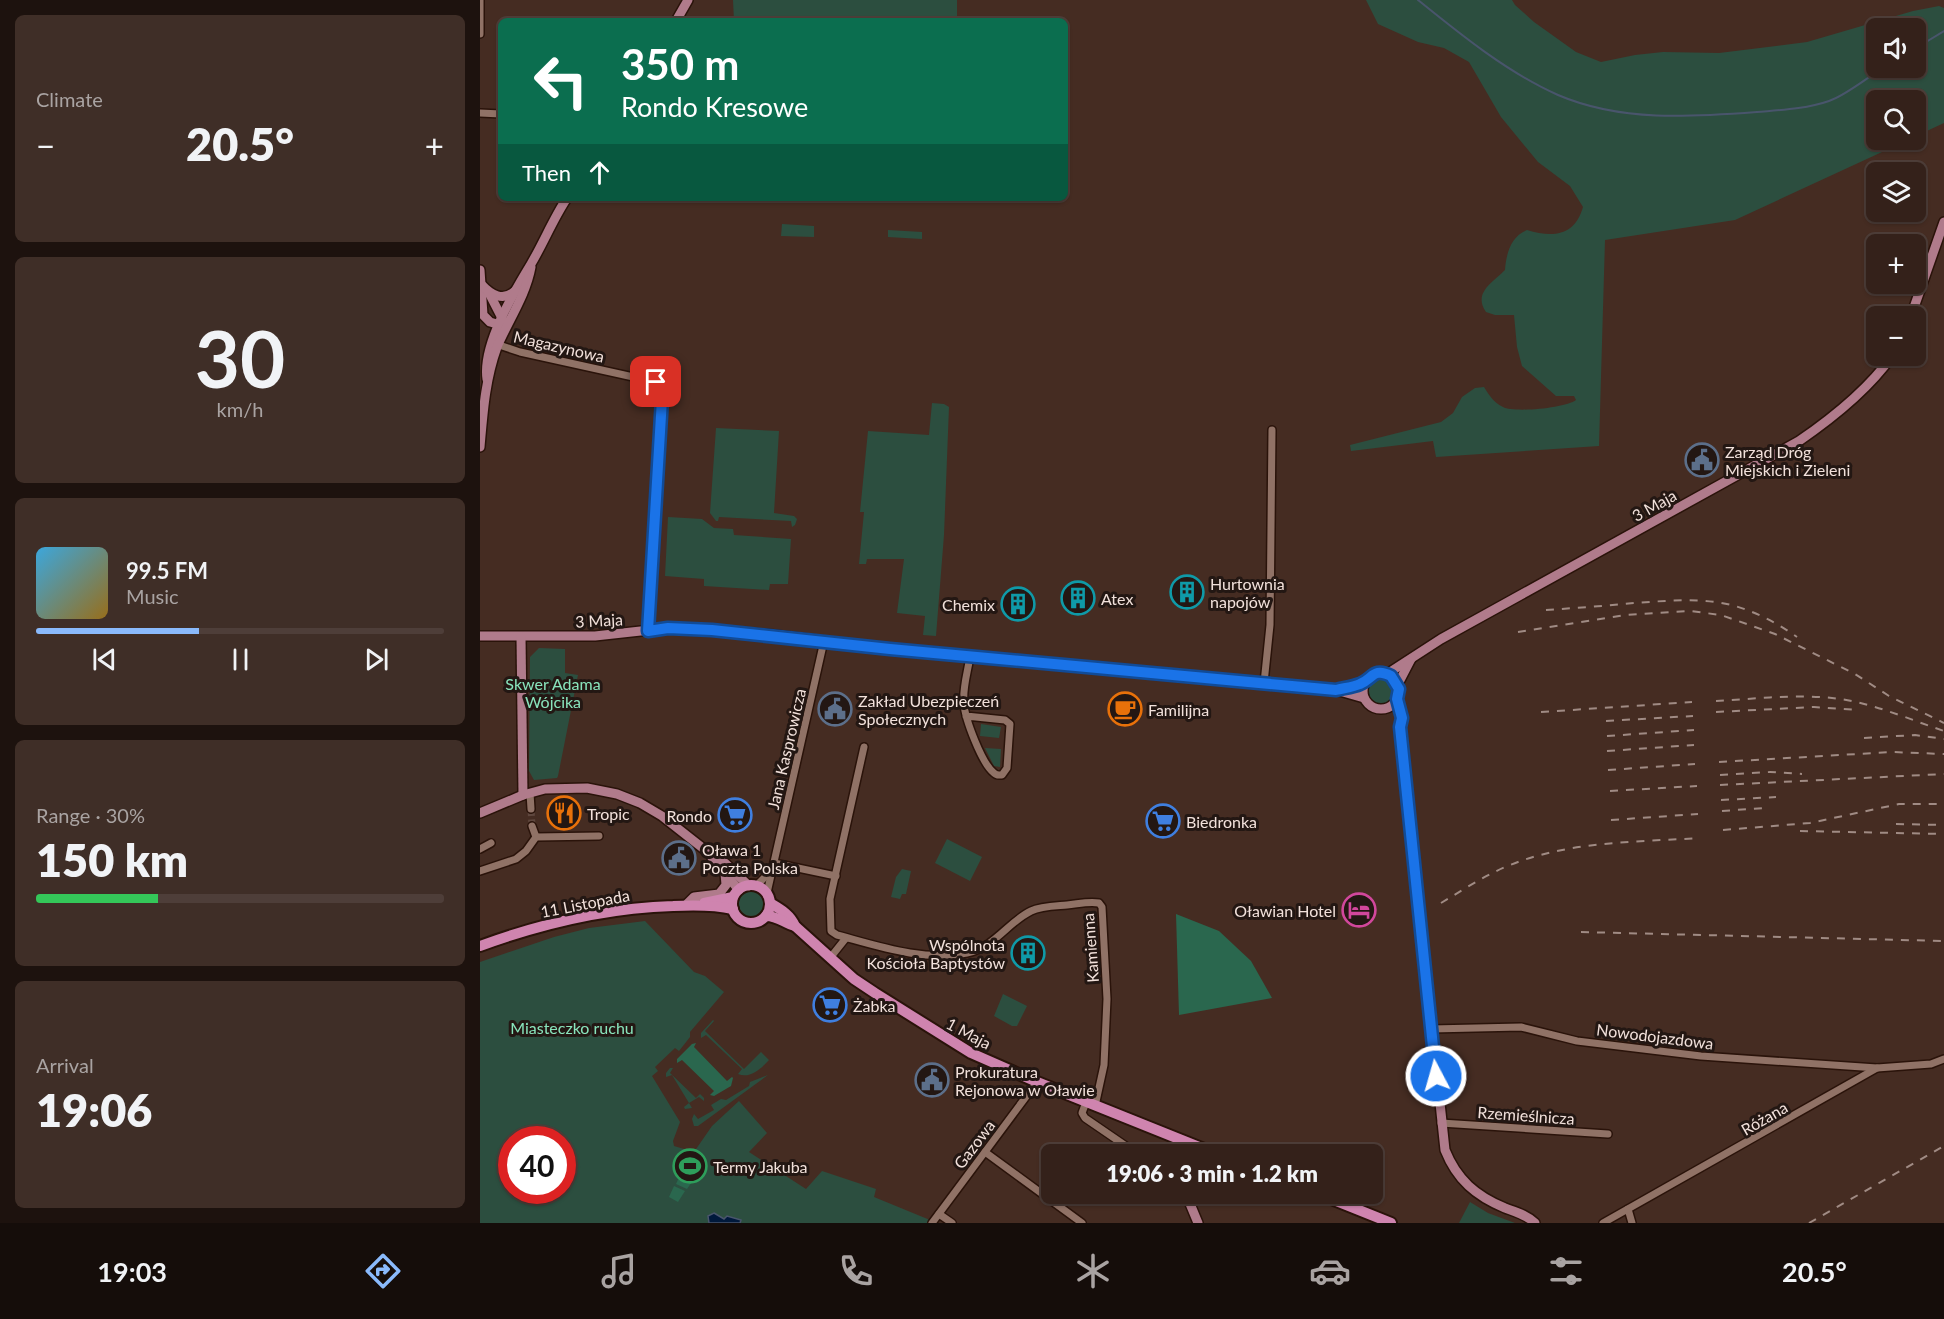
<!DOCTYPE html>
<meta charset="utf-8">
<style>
body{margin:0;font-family:Lato,sans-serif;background:#3f2e27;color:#f1f3f6;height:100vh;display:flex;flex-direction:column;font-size:22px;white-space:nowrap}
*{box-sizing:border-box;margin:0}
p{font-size:20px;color:#a9a3a2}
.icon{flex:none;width:33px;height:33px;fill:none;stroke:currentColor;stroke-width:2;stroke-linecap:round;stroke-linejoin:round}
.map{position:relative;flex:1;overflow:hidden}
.panel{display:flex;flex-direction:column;gap:15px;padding:15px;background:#1d120e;width:480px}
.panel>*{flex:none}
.top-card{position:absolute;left:18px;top:18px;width:570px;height:183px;border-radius:9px;box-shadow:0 2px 4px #0004,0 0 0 2px #4e3e39;background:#0b6e4f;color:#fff;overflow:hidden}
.tools{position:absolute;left:1386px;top:18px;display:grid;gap:12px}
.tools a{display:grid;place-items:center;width:60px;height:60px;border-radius:9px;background:#34211a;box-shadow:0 2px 4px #0004,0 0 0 2px #4e3e39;font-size:30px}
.speed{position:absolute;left:18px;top:1126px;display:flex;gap:12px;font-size:30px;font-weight:700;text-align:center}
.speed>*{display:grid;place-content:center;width:78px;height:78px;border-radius:50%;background:#34211a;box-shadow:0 2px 4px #0004,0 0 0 2px #4e3e39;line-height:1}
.speed .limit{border:9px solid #d22;background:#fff;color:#111}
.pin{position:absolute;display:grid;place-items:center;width:51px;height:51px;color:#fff;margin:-26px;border-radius:12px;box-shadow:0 3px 9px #0006}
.me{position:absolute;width:66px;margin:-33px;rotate:354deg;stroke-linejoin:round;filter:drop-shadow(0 0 4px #0008)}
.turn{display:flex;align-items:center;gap:21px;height:126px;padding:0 24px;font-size:27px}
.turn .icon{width:78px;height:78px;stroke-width:2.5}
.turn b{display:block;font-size:42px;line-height:51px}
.then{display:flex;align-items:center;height:57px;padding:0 24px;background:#0003;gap:12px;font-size:22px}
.big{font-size:45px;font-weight:800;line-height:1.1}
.panel .tile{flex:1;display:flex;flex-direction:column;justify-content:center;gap:9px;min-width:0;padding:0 21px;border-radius:9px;background:#3f2e27}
.panel .dial{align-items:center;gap:0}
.dial b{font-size:78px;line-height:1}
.song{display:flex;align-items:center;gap:18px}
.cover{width:72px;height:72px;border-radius:9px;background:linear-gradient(135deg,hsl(200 70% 55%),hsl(40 70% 35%))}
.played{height:6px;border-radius:3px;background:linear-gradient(90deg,#8abafc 40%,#4e3e39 40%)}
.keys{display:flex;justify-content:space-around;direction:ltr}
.heat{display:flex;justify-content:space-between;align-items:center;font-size:33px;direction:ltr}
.charge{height:9px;border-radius:4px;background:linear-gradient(90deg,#34c759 30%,#4e3e39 0)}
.trip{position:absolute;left:561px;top:1144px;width:342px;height:60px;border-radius:9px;background:#34211a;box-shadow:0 2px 4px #0004,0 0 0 2px #4e3e39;font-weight:800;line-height:60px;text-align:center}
.menu{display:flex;height:96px;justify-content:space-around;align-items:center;background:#150d0a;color:#a9a3a2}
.menu .icon{width:42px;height:42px}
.menu .current{color:#8abafc}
.menu b{font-size:27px;color:#f1f3f6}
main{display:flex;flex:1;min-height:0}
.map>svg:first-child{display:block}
</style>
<main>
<section class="panel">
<div class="tile"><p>Climate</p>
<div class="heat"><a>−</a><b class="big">20.5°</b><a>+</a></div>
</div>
<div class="tile dial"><b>30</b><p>km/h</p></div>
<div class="tile">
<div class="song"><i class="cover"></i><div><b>99.5 FM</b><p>Music</p></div></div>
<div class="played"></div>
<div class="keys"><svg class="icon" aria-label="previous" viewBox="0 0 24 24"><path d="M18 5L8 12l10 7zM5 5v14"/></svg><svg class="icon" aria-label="pause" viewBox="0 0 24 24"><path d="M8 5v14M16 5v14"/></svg><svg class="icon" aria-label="next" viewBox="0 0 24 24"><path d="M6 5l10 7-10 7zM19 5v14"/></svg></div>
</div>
<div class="tile"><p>Range · 30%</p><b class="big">150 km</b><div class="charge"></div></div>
<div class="tile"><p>Arrival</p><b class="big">19:06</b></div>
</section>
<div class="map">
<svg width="1464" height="1223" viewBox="0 0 1464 1223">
<rect width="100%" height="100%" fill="#452c22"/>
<g fill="#2c4e3f" fill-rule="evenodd">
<path d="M253,0H477V21H254Z"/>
<path d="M886,0H1032L1035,5L1054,22L1096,52L1121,62L1155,55L1183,52L1239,53L1327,42L1433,11L1459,6L1464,8V123L1436,136V100H1396V140H1428L1255,220L1125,240L1119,446L956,457L953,441L871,451L870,445L961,422L973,413L982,397L995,388L1004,387C1009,395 1014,403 1023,407C1034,413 1086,408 1096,400L1094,396H1076L1042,366L1037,347L1034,315H1015L1006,312C993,293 1012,283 1025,270C1026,254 1031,236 1047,230C1073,238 1095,236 1103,207L1090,186L1058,162L1021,117L989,62L964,48L938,42L898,24ZM1396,28H1436V68H1396Z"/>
<path d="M302,224L334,226V237L301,236Z"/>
<path d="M408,230L442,232V239L408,237Z"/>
<path d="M452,403L464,404L469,407L464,535L456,636L443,635L445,616L417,613L424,559H387L386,564H379L384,512H380L388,431L449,435Z"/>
<path d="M236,428L299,431L294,513L314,516L317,519L315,525L312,527L311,521L239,517L238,521H236L230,513Z"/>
<path d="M188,517L222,519L234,528L253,529L254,535L311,539L308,584H290L289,590L224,586V579L185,576Z"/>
<path d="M59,648L85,649V673L98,675L78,776L77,778L54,780L49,771L50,657Z"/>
<circle cx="901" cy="691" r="13"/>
<path d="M501,724L521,727L519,738L500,736Z"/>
<path d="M505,748L521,749L520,767L514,766Z"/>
<path d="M467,839L502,857L490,881L455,863Z"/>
<path d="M422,869L431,871L426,894H422L420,899L411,897L416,877Z"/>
<circle cx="271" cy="904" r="14"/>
<path d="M165,921L214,972L225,976L244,992L210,1032V1037L199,1051L195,1048L175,1067L178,1071L172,1076L200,1122L193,1141L194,1146L214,1152L232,1126L259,1101L287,1133L269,1152L326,1189L342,1171L396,1189L394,1197L450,1220L447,1223H0V962L74,937L109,928ZM32,1140H82V1191H32Z"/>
<path d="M523,994L547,1006L537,1026H532L514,1016Z"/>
<path d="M233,1020L234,1021L225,1031L264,1069L281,1052L289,1060C281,1069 270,1079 258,1074L262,1069L226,1035L221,1038V1033Z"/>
<path d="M190,1068H193L190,1073L216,1098L220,1094L224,1098V1101L219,1097L209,1103L212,1108L205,1109L204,1107L209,1103L192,1075L186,1077V1073Z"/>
<path d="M288,1075L218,1126H214L212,1119L214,1114L218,1119L234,1110L231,1105L241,1099L246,1100L269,1086L270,1082Z"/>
<path d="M990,1202L1008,1213L1035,1223H979Z"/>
</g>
<g fill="#2a674e">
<path d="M696,914L739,931L771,961L792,998L699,1015Z"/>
<path d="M216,1043L214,1047L247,1081L252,1077L253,1078L251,1086L234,1096L230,1095L234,1091L202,1060L197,1063V1059L212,1044Z"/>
<path d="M207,1160L210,1161L205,1169L216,1176L207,1189L196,1184Z"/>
<path d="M194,1186L205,1191L198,1202L189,1197Z"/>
</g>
<path fill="#00193c" stroke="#49556c" stroke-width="1.5" d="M234,1213L244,1219L247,1216L261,1220L260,1223H229L228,1216Z"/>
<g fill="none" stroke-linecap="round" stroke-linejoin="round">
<g stroke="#49556c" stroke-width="2">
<path d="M938,0C980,34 1028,73 1078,95C1141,122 1210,117 1277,112C1300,110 1326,109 1349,101C1365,96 1388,77 1403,68"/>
<path d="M1436,48L1464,31"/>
</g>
<path stroke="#5f473e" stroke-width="7" stroke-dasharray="7 3.5" stroke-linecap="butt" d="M51,809L52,826"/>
<defs>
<g id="street">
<path d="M0,34V0"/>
<path d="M0,113L21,114"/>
<path d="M16,344L40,352L176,382L181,387L168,631"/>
<path d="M784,683L790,625L792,430"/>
<path d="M486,716L525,720L530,724L527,768L522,775C518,775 517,776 514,773C502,764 485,719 484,704C482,689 488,671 490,656"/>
<path d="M384,747L350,899L351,931L357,935C398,946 444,962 487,953C514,948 528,922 551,911C561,906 576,906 587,905C598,904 609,901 619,903L622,907L627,999L624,1065L615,1106"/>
<path d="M50,793L51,809"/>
<path d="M52,826L56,837"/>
<path d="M0,849L11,843"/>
<path d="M294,863L356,876"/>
<path d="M0,871L36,859L46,851L56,837L119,836"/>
<path d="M276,886L292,870"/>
<path d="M287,893L344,641"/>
<path d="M350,958L366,938"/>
<path d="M951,1029L1041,1027L1097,1041L1221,1056L1397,1068"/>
<path d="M606,1102L602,1113L605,1118L659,1155"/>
<path d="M961,1123L1128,1134"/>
<path d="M505,1152L602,1223"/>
<path d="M1148,1209L1152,1223"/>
<path d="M459,1214L472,1223"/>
<path d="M452,1223L557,1082"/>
<path d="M1123,1223L1397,1068L1451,1064L1464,1059"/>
</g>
<g id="secondary">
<path d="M196,21L208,0"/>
<path d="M0,270L3,315L10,322L24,326"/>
<path d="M1,284C11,295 23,302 35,291"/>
<path d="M8,291L24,322"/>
<path d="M1431,316L1464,222"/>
<path d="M7,379C2,345 34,292 51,264C64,242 73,219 87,198"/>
<path d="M0,447C3,413 5,380 17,347C28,321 46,295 51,267"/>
<path d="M0,636H115L188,628H211L294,635L410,649L856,690L884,698"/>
<path d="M41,637L43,795"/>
<circle cx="901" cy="691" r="18"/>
<path d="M907,674L961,639L1319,441C1354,417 1388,390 1412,356"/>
<path d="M918,684L931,659"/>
<path d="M857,690L884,683"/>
<path d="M917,699L922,718L920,727L965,1150C977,1180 996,1196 1025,1208C1036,1212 1047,1215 1055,1223"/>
<path d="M0,813L43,795L65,789L107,788L137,794L160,803L182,816L229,853L245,863L269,886"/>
<path d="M232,858L259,890"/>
<path d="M206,905L214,897L239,894L246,885L245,873"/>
<path d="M706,1194L718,1223"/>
</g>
<g id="primary">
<circle cx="271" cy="904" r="19"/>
<path d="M224,903L253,897"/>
<path d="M290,903C300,909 310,914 315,926L374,979L395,993L491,1053L557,1082L739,1155"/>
<path d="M286,916C298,916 304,923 315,926"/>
<path d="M0,946C63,923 126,908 193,906C212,905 235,905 253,909"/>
<path d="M839,1194L911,1223"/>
</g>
</defs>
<use href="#street" stroke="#2a130a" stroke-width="10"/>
<use href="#secondary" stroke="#2a130a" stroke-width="12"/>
<use href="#primary" stroke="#2a130a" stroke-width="14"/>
<use href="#street" stroke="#907266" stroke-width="7"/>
<use href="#secondary" stroke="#b07b8b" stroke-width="9"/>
<use href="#primary" stroke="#cf84af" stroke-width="10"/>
<g stroke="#a08b84" stroke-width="2" stroke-dasharray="8 8" stroke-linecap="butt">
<path d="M1066,610C1095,608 1125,606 1154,603C1186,601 1219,597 1251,605C1275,611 1297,623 1317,637"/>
<path d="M1038,632L1146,615L1210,611L1241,615L1295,634L1375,674L1409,696L1464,723"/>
<path d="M1236,701C1274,699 1314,694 1352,698C1391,702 1428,719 1464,731"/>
<path d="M1061,712L1212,702"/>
<path d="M1236,712L1334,707L1378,710"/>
<path d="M1126,721L1213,716"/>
<path d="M1127,736L1214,730"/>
<path d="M1384,738L1435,735L1464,739"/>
<path d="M1127,751L1214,745"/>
<path d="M1239,762L1412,752L1464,754"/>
<path d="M1128,770L1215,764"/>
<path d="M1240,775L1290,772L1322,774"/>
<path d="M1240,785L1464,774"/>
<path d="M1130,791L1217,786"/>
<path d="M1241,800L1296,797"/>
<path d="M1242,811L1284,808"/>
<path d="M1131,820L1218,814"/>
<path d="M1416,824L1464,825"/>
<path d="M1243,830L1330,823L1419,804H1464"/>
<path d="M1320,831L1464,834"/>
<path d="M961,903C983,890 1005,875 1030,865C1090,841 1156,842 1220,838"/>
<path d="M1101,932L1464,941"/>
<path d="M1329,1223L1464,1146"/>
</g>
</g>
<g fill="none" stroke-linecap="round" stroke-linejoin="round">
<defs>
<path id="route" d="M176,382L181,387L182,399L168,631L188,628L232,630L410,649L856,690C864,688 873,687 880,684C893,679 893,667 911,676L919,689L917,699L922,718L920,727L956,1076"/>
</defs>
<use href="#route" stroke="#114b97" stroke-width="15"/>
<use href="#route" stroke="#1a73e8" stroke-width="10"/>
</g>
<defs>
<symbol id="civic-ring" viewBox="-11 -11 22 22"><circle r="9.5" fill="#231713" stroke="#5c6f8a" stroke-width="1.5"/><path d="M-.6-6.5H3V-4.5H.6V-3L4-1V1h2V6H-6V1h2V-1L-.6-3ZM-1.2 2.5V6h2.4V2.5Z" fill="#5c6f8a"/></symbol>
<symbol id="building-ring" viewBox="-11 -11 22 22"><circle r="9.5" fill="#231713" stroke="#0f9aa8" stroke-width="1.5"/><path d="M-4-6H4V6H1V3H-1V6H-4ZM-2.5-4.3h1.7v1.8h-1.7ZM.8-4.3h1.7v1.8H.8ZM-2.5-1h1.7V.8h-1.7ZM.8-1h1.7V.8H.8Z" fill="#0f9aa8"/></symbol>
<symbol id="cafe-ring" viewBox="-11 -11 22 22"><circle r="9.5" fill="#231713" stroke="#e8710a" stroke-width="1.5"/><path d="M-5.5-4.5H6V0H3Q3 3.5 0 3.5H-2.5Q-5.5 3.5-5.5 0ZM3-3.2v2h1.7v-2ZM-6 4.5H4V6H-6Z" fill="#e8710a"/></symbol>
<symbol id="restaurant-ring" viewBox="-11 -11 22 22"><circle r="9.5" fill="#231713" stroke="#e8710a" stroke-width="1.5"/><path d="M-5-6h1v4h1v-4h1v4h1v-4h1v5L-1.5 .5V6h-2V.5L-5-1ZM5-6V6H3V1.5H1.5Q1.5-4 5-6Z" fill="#e8710a"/></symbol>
<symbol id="supermarket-ring" viewBox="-11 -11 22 22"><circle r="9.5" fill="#231713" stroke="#3f7fe0" stroke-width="1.5"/><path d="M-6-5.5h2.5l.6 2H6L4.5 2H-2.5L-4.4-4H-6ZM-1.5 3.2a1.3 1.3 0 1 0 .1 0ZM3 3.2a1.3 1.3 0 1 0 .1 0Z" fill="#3f7fe0"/></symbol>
<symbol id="hotel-ring" viewBox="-11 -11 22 22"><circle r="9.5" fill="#231713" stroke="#d1479c" stroke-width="1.5"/><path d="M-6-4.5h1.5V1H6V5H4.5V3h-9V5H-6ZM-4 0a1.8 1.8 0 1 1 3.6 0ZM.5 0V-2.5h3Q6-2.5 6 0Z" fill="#d1479c"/></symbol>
<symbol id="stadium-ring" viewBox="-11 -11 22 22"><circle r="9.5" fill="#231713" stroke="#2e9e5b" stroke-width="1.5"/><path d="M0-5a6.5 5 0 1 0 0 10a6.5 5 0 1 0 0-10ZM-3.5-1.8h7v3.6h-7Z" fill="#2e9e5b"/></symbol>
</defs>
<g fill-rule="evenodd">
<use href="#civic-ring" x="1203" y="441" width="38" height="38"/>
<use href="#building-ring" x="688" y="573" width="38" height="38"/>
<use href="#building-ring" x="579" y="579" width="38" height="38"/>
<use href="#building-ring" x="519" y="585" width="38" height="38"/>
<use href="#civic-ring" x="336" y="690" width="38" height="38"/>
<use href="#cafe-ring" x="626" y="690" width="38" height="38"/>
<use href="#restaurant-ring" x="65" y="794" width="38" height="38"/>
<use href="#supermarket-ring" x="236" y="796" width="38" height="38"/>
<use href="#supermarket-ring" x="664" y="802" width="38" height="38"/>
<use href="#civic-ring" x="180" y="839" width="38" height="38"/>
<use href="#hotel-ring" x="860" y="891" width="38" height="38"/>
<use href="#building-ring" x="529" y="934" width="38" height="38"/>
<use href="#supermarket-ring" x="331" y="986" width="38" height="38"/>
<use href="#civic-ring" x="433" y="1061" width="38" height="38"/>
<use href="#stadium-ring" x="191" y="1147" width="38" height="38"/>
</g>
<g text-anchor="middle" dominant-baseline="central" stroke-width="6" stroke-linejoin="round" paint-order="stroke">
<g font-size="16" fill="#f2e1db" stroke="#231713">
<text transform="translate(79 346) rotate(13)">Magazynowa</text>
<text transform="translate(1174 505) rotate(-29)">3 Maja</text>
<text transform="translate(119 620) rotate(-3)">3 Maja</text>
<text transform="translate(306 749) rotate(-77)">Jana Kasprowicza</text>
<text transform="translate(105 903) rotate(-11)">11 Listopada</text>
<text transform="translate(610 948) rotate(-94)">Kamienna</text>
<text transform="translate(489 1033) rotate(28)">1 Maja</text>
<text transform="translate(1175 1036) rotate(7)">Nowodojazdowa</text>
<text transform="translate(1046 1115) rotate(4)">Rzemieślnicza</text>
<text transform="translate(1284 1118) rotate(-30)">Różana</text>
<text transform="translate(494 1144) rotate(-53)">Gazowa</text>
</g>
<g font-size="16" fill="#f2e1db" stroke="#231713" text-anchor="start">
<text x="1245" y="451">Zarząd Dróg<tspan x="1245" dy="18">Miejskich i Zieleni</tspan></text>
<text x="730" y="583">Hurtownia<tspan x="730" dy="18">napojów</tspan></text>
<text x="621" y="598">Atex</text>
<text x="515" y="604" text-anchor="end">Chemix</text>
<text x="378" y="700">Zakład Ubezpieczeń<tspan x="378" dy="18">Społecznych</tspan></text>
<text x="668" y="709">Familijna</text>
<text x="107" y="813">Tropic</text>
<text x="232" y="815" text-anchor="end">Rondo</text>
<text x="706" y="821">Biedronka</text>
<text x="222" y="849">Oława 1<tspan x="222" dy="18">Poczta Polska</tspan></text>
<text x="856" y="910" text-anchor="end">Oławian Hotel</text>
<text x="525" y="944" text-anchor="end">Wspólnota<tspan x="525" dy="18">Kościoła Baptystów</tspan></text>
<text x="373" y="1005">Żabka</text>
<text x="475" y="1071">Prokuratura<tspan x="475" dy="18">Rejonowa w Oławie</tspan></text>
<text x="233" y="1166">Termy Jakuba</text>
</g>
<g font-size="16" fill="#89e4bc" stroke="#231713">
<text x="73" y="683">Skwer Adama<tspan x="73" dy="18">Wójcika</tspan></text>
<text x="92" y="1027">Miasteczko ruchu</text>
</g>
</g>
</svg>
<div class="tools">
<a><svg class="icon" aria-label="sound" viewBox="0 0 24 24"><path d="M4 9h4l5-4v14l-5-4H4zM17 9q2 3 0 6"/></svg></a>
<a><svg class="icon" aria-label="search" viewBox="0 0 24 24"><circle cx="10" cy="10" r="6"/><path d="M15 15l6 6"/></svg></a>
<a><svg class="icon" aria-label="layers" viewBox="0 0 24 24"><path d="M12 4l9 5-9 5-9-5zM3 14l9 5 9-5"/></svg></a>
<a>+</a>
<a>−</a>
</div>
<div class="speed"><div class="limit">40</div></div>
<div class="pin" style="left:176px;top:382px;background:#d93025"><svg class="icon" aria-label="arrive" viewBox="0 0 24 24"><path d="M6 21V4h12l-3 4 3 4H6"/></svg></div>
<svg class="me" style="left:956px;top:1076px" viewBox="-20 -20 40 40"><circle r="17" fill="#1a73e8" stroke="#fff" stroke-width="3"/><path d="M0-11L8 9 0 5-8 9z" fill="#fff"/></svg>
<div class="trip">19:06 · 3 min · 1.2 km</div>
<div class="top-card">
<div class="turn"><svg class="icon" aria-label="left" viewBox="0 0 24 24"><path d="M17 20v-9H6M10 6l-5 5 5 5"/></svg><div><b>350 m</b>Rondo Kresowe</div></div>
<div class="then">Then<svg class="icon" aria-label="ahead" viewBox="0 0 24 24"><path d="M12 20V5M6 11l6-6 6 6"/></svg></div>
</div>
</div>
</main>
<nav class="menu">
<b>19:03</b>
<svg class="icon current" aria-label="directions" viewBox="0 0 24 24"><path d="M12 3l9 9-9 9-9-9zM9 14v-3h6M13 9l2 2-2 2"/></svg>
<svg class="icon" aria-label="music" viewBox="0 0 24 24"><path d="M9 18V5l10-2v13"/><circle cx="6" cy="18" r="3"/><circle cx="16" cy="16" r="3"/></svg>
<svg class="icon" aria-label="phone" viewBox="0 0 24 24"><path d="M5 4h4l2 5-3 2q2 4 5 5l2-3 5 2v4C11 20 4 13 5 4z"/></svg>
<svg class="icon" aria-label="climate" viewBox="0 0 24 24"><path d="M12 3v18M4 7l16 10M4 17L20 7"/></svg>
<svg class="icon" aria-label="car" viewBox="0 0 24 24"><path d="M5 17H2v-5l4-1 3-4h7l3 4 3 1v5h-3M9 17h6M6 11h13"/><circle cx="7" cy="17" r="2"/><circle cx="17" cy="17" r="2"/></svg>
<svg class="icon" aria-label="filters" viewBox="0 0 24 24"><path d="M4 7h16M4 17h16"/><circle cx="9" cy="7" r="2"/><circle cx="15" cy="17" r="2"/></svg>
<b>20.5°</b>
</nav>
